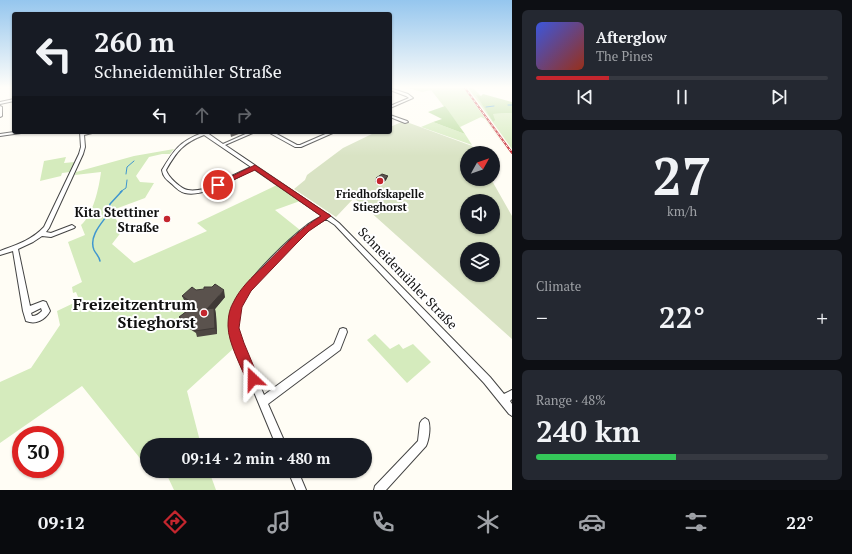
<!DOCTYPE html>
<meta charset="utf-8">
<style>
body{margin:0;font-family:"PT Serif",serif;background:#242831;color:#f1f3f6;height:100vh;display:flex;flex-direction:column;font-size:15px;white-space:nowrap}
*{box-sizing:border-box;margin:0}
p{font-size:13px;color:#9ea1a6}
.icon{flex:none;width:22px;height:22px;fill:none;stroke:currentColor;stroke-width:2;stroke-linecap:round;stroke-linejoin:round}
.map{position:relative;flex:1;overflow:hidden}
.drawer{display:flex;flex-direction:column;gap:10px;padding:10px;background:#0d0f14;width:340px}
.drawer>*{flex:none}
.guide{position:absolute;left:12px;top:12px;width:380px;height:122px;border-radius:4px;box-shadow:0 1px 3px #0004;background:#171b24;color:#f1f3f6;overflow:hidden}
.needle{width:26px;rotate:50deg}
.controls{position:absolute;left:460px;top:146px;display:grid;gap:8px}
.controls a{display:grid;place-items:center;width:40px;height:40px;border-radius:50%;background:#171b24;box-shadow:0 1px 3px #0004;font-size:20px}
.speed{position:absolute;left:12px;top:426px;display:flex;gap:8px;font-size:20px;font-weight:700;text-align:center}
.speed>*{display:grid;place-content:center;width:52px;height:52px;border-radius:50%;background:#171b24;box-shadow:0 1px 3px #0004;line-height:1}
.speed .limit{border:6px solid #d22;background:#fff;color:#111}
.pin{position:absolute;display:grid;place-items:center;width:34px;height:34px;color:#fff;margin:-17px;border:2px solid #fff;border-radius:50%;box-shadow:0 1px 4px #0007}
.me{position:absolute;width:44px;margin:-22px;rotate:337deg;stroke-linejoin:round;filter:drop-shadow(0 0 3px #0008)}
.turn{display:flex;align-items:center;gap:14px;height:84px;padding:0 16px;font-size:18px}
.turn .icon{width:52px;height:52px;stroke-width:2.5}
.turn b{display:block;font-size:28px;line-height:34px}
.lanes{display:flex;align-items:center;height:38px;padding:0 16px;background:#0003;justify-content:center;gap:20px;direction:ltr}
.lanes .off{opacity:.35}
.big{font-size:30px;font-weight:800;line-height:1.1}
.drawer .widget{flex:1;display:flex;flex-direction:column;justify-content:center;gap:6px;min-width:0;padding:0 14px;border-radius:6px;background:#242831}
.drawer .dial{align-items:center;gap:0}
.dial b{font-size:52px;line-height:1}
.song{display:flex;align-items:center;gap:12px}
.cover{width:48px;height:48px;border-radius:6px;background:linear-gradient(135deg,hsl(230 70% 55%),hsl(10 70% 35%))}
.played{height:4px;border-radius:2px;background:linear-gradient(90deg,#c4262e 25%,#363941 25%)}
.keys{display:flex;justify-content:space-around;direction:ltr}
.heat{display:flex;justify-content:space-between;align-items:center;font-size:22px;direction:ltr}
.charge{height:6px;border-radius:3px;background:linear-gradient(90deg,#34c759 48%,#363941 0)}
.trip{position:absolute;left:140px;top:438px;width:232px;height:40px;border-radius:20px;background:#171b24;box-shadow:0 1px 3px #0004;font-weight:800;line-height:40px;text-align:center}
.menu{display:flex;height:64px;justify-content:space-around;align-items:center;background:#090b0e;color:#9ea1a6}
.menu .icon{width:28px;height:28px}
.menu .on{color:#c4262e}
.menu b{font-size:18px;color:#f1f3f6}
main{display:flex;flex:1;min-height:0}
.map>svg:first-child{display:block}
</style>
<main>
<div class="map">
<svg width="512" height="490" viewBox="0 0 512 490">
<rect width="100%" height="100%" fill="#fffdf5"/>
<g fill="#d5ebbd">
<path d="M408,88H464L512,157L485,119L481,117L460,127L431,90L422,92Z"/>
<path d="M468,88H473L481,96H477L493,122V114L512,113V149Z"/>
<path d="M433,122L465,134L472,145L421,127Z"/>
<path d="M174,149L170,154H162L149,157L136,176L140,182L154,183L145,198L118,208L113,213L122,231L112,244L134,263L207,231L197,223L277,185L300,201L275,210L300,230C288,239 278,251 267,262C241,289 219,308 234,348L187,391L201,445H147V467L82,386L0,443V382L31,368L60,325L57,311L76,302L75,298L78,297L76,292L73,293L72,287L82,282L68,242L85,235L81,225C93,215 99,188 101,172L75,175L76,172L134,156Z"/>
<path d="M66,157L64,163L75,162L70,172L62,173L61,176L40,181L44,161Z"/>
<path d="M375,334L390,349L399,344L403,349L413,344L431,362L407,383L367,340Z"/>
<path d="M165,471H209L216,490H174Z"/>
</g>
<g fill="#b9dc9c">
<path d="M483,94L512,102V113L493,114L495,120L493,122L476,95L481,96Z"/>
<path d="M445,106L465,134L433,122L442,119L428,112Z"/>
</g>
<path fill="#d9e3c4" fill-rule="evenodd" d="M404,121L472,146L476,153H467V179H491L512,216V339L367,209L370,208L364,202L360,203L354,198L336,217L294,189L305,180L307,175L343,148L376,132H390V127ZM467,201H493V227H467ZM467,249H493V275H467Z"/>
<g fill="none" stroke-linecap="round" stroke-linejoin="round">
<g stroke="#3f96cf" stroke-width="1">
<path d="M508,105H512"/>
<path d="M486,107L494,106"/>
<path d="M126,174L127,167L134,161"/>
<path d="M120,192L126,188L127,180"/>
</g>
<g stroke="#3f96cf" stroke-width="1.5">
<path d="M109,210L110,204L122,191"/>
<path d="M100,261C99,256 96,254 94,250C89,238 99,226 106,217"/>
</g>
<defs>
<g id="minor">
<path d="M390,88L408,94L413,98L390,108V106L409,98L406,96L390,90Z"/>
<path d="M14,99V101L0,104V102Z"/>
<path d="M0,106L2,107V116L0,117Z"/>
<path d="M390,115L407,121L408,122L405,123L390,117Z"/>
<path d="M14,132H23L21,133L0,136V134Z"/>
<path d="M80,132H96L84,135L85,147L83,154L49,228L46,232L51,233L72,225L75,227L74,228L51,237L42,236L33,242L18,249L30,306L43,301L46,302L50,311C45,320 36,325 26,321L23,311L13,251L0,255V251C16,245 32,240 44,227L79,154L81,147ZM41,308L42,311C39,314 36,316 32,316L31,313Z"/>
<path d="M201,132H206L223,144L250,132H255L225,145L327,214L329,215L330,216L339,223L490,377L504,394L512,390V399L510,401L512,404V416L509,414L484,383L335,225L326,219L308,230L281,256L251,289L244,299L239,309L237,324L240,339L264,395L334,344L340,329L343,328L346,329L347,332L340,350L268,404L286,445H276L234,344C231,333 228,322 231,311C238,288 286,241 306,226C311,222 317,219 322,216L254,169C237,177 203,198 185,193C180,192 176,188 172,184C167,180 163,177 162,170C174,150 179,142 202,133ZM204,135L251,167L204,189C199,190 193,191 188,190C181,189 168,177 166,170C177,151 183,143 204,135Z"/>
<path d="M268,132H273L297,145H300L330,132H335L301,147H295Z"/>
<path d="M425,418L428,420C431,426 429,440 426,446L386,490H374L375,486L418,441L420,423L422,420Z"/>
<path d="M288,471H298L306,490H296Z"/>
</g>
</defs>
<use href="#minor" stroke="#444" stroke-width="2"/>
<use href="#minor" fill="#fff" fill-rule="evenodd"/>
<defs>
<path id="rail" d="M465,88L512,153"/>
</defs>
<use href="#rail" stroke="#c4262e" stroke-width="2"/>
<use href="#rail" stroke="#fff" stroke-width="1" stroke-dasharray="2.5" stroke-linecap="butt"/>
</g>
<g fill="#4d4742">
<path d="M388,176L386,180L381,185L375,182L376,178Z"/>
<path d="M196,290L225,297L215,309L216,315L217,334L197,337L196,333L182,324L179,317L191,308L185,302L182,296Z"/>
</g>
<g fill="#3f3936">
<path d="M230,132H244L231,137Z"/>
<path d="M388,176L386,180L381,185L383,181Z"/>
<path d="M224,290L225,297L215,309L216,315L217,334L215,328L207,309Z"/>
</g>
<g fill="#5a524d" stroke="#3f3936">
<path d="M382,174L388,176L383,181L376,178Z"/>
<path d="M215,284L224,290L207,309L214,308L215,328L195,331V327L179,317L191,308V302L182,296L192,287L196,290L204,289V287H212Z"/>
</g>
<linearGradient id="sky" x2="0" y2="1"><stop stop-color="#95c6ee"/><stop offset="0.56" stop-color="#fffefa"/><stop offset="1" stop-color="#fffefa" stop-opacity="0"/></linearGradient>
<rect width="512" height="156" fill="url(#sky)"/>
<path fill="#c4262e" stroke="#7f191e" d="M255,165L331,216L309,231L296,244L251,291L242,307L239,328L244,343L259,379L257,384L253,385L248,384C242,368 228,343 228,326C228,318 229,310 233,303C240,288 252,277 264,266C282,247 299,230 321,216L255,170L220,186L218,187L214,185Z"/>
<g fill="#c4262e" stroke="#fff" stroke-width="1.5">
<circle cx="380" cy="181" r="4"/>
<circle cx="167" cy="219" r="4"/>
<circle cx="204" cy="313" r="4"/>
</g>
<g text-anchor="middle" dominant-baseline="central" stroke-width="4" stroke-linejoin="round" paint-order="stroke">
<g font-size="11" font-weight="bold" fill="#111" stroke="#fff">
<text x="380" y="194">Friedhofskapelle<tspan x="380" dy="13">Stieghorst</tspan></text>
</g>
<g font-size="13" font-weight="bold" fill="#111" stroke="#fff" text-anchor="end">
<text x="159" y="212">Kita Stettiner<tspan x="159" dy="15">Straße</tspan></text>
</g>
<g font-size="13" fill="#111" stroke="#fff">
<text transform="translate(408 278) rotate(46)">Schneidemühler Straße</text>
</g>
<g font-size="16" font-weight="bold" fill="#111" stroke="#fff" text-anchor="end">
<text x="196" y="304">Freizeitzentrum<tspan x="196" dy="18">Stieghorst</tspan></text>
</g>
</g>
</svg>
<div class="controls">
<a><svg class="needle" viewBox="-14 -14 28 28"><path d="M0-13l5 13h-10z" fill="#e53935"/><path d="M0 13l5-13h-10z" fill="#9ea1a6"/></svg></a>
<a><svg class="icon" aria-label="sound" viewBox="0 0 24 24"><path d="M4 9h4l5-4v14l-5-4H4zM17 9q2 3 0 6"/></svg></a>
<a><svg class="icon" aria-label="layers" viewBox="0 0 24 24"><path d="M12 4l9 5-9 5-9-5zM3 14l9 5 9-5"/></svg></a>
</div>
<div class="speed"><div class="limit">30</div></div>
<div class="pin" style="left:218px;top:185px;background:#d93025"><svg class="icon" aria-label="arrive" viewBox="0 0 24 24"><path d="M6 21V4h12l-3 4 3 4H6"/></svg></div>
<svg class="me" style="left:253px;top:379px" viewBox="-20 -20 40 40"><path d="M0-17L14 15 0 8-14 15z" fill="#c4262e" stroke="#fff" stroke-width="4"/></svg>
<div class="trip">09:14 · 2 min · 480 m</div>
<div class="guide">
<div class="turn"><svg class="icon" aria-label="left" viewBox="0 0 24 24"><path d="M17 20v-9H6M10 6l-5 5 5 5"/></svg><div><b>260 m</b>Schneidemühler Straße</div></div>
<div class="lanes"><svg class="icon" aria-label="left" viewBox="0 0 24 24"><path d="M17 20v-9H6M10 6l-5 5 5 5"/></svg><svg class="icon off" aria-label="ahead" viewBox="0 0 24 24"><path d="M12 20V5M6 11l6-6 6 6"/></svg><svg class="icon off" aria-label="right" viewBox="0 0 24 24"><path d="M7 20v-9h11M14 6l5 5-5 5"/></svg></div>
</div>
</div>
<section class="drawer">
<div class="widget">
<div class="song"><i class="cover"></i><div><b>Afterglow</b><p>The Pines</p></div></div>
<div class="played"></div>
<div class="keys"><svg class="icon" aria-label="previous" viewBox="0 0 24 24"><path d="M18 5L8 12l10 7zM5 5v14"/></svg><svg class="icon" aria-label="pause" viewBox="0 0 24 24"><path d="M8 5v14M16 5v14"/></svg><svg class="icon" aria-label="next" viewBox="0 0 24 24"><path d="M6 5l10 7-10 7zM19 5v14"/></svg></div>
</div>
<div class="widget dial"><b>27</b><p>km/h</p></div>
<div class="widget"><p>Climate</p>
<div class="heat"><a>−</a><b class="big">22°</b><a>+</a></div>
</div>
<div class="widget"><p>Range · 48%</p><b class="big">240 km</b><div class="charge"></div></div>
</section>
</main>
<nav class="menu">
<b>09:12</b>
<svg class="icon on" aria-label="directions" viewBox="0 0 24 24"><path d="M12 3l9 9-9 9-9-9zM9 14v-3h6M13 9l2 2-2 2"/></svg>
<svg class="icon" aria-label="music" viewBox="0 0 24 24"><path d="M9 18V5l10-2v13"/><circle cx="6" cy="18" r="3"/><circle cx="16" cy="16" r="3"/></svg>
<svg class="icon" aria-label="phone" viewBox="0 0 24 24"><path d="M5 4h4l2 5-3 2q2 4 5 5l2-3 5 2v4C11 20 4 13 5 4z"/></svg>
<svg class="icon" aria-label="climate" viewBox="0 0 24 24"><path d="M12 3v18M4 7l16 10M4 17L20 7"/></svg>
<svg class="icon" aria-label="car" viewBox="0 0 24 24"><path d="M5 17H2v-5l4-1 3-4h7l3 4 3 1v5h-3M9 17h6M6 11h13"/><circle cx="7" cy="17" r="2"/><circle cx="17" cy="17" r="2"/></svg>
<svg class="icon" aria-label="filters" viewBox="0 0 24 24"><path d="M4 7h16M4 17h16"/><circle cx="9" cy="7" r="2"/><circle cx="15" cy="17" r="2"/></svg>
<b>22°</b>
</nav>
